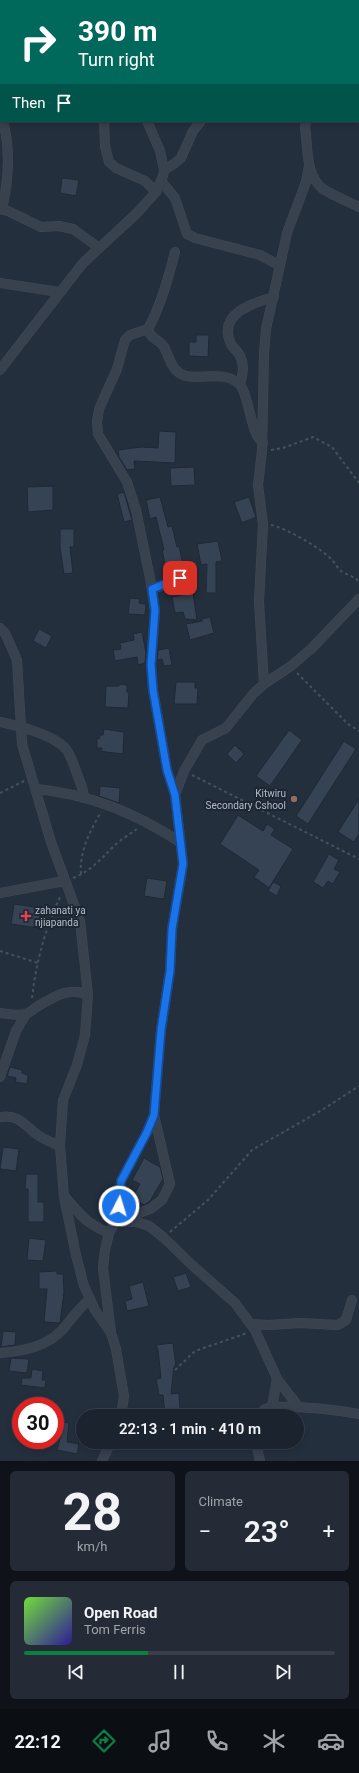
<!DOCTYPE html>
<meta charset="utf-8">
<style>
body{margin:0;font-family:Roboto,sans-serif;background:#242b36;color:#f1f3f6;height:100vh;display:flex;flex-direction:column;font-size:15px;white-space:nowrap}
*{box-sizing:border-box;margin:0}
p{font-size:13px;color:#a0a4aa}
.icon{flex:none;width:22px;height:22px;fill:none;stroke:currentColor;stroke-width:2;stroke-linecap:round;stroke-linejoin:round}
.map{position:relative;height:1461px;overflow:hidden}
.drawer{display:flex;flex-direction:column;gap:10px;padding:10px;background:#0f1319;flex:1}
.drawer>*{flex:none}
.guide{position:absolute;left:0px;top:0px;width:359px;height:122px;box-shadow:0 2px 6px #0003,0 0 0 1px #39404a;background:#00695c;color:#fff;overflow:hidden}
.speed{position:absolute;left:12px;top:1397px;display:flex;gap:8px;font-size:20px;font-weight:700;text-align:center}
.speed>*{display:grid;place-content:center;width:52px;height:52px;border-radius:50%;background:#1b232e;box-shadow:0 2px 6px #0003,0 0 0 1px #39404a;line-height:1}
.speed .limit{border:6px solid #d22;background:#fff;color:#111}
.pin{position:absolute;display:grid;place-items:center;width:34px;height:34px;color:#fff;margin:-17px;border-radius:8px;box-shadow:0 2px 6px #0006}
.me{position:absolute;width:44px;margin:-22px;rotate:5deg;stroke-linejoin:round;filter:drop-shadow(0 0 3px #0008)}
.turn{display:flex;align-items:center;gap:14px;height:84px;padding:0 12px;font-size:18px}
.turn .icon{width:52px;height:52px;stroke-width:2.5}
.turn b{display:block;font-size:28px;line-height:34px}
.then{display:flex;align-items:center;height:38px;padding:0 12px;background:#0003;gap:8px;font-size:15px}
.big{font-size:30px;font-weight:600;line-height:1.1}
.drawer .widget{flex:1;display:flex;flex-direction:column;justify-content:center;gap:6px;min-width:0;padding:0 14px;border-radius:6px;background:#242b36}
.drawer .dial{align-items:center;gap:0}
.dial b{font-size:52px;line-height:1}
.song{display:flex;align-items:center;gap:12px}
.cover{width:48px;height:48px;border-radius:6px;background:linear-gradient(135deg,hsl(100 70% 55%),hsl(250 70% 35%))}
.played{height:4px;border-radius:2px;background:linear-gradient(90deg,#0b8043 40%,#39404a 40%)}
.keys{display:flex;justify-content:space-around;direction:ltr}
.heat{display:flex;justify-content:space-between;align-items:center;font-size:22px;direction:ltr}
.drawer .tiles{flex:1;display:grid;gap:10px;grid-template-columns:1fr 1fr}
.widget:last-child{grid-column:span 2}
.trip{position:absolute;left:76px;top:1409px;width:228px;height:40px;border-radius:20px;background:#1b232e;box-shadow:0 2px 6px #0003,0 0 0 1px #39404a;font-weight:600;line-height:40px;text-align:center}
.menu{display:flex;height:64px;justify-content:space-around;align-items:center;background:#0b0e12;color:#a0a4aa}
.menu .icon{width:28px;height:28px}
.menu .current{color:#0b8043}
.menu b{font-size:18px;color:#f1f3f6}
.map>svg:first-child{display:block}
</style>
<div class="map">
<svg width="359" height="1461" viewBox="0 0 359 1461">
<rect width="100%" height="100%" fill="#242f3e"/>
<g fill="#364354" stroke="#1f2835">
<path d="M62,178L79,180L76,196L60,193Z"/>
<path d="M196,335H209L208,357L189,356V342H196Z"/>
<path d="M159,431L176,432L175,463L134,461L135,469L127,470L119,457L118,450L141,447L158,448Z"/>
<path d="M194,467L195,485L171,486L170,468Z"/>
<path d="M53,486V510L28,512L27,487Z"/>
<path d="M124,492L132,520L124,522L117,494Z"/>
<path d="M160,497L168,527L172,526L177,547L179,546L184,569L167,573L162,550H164L156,517L150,519L146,500Z"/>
<path d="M249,497L256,517L242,523L234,502Z"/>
<path d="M60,529H74V547H70L73,573L64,574L60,548Z"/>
<path d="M218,541L222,561L216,562V593H206L207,564L201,565L197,544Z"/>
<path d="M193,593L197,620L185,619L183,612L175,613L172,597Z"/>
<path d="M130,598L140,599L139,603L146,604L145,615L128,614Z"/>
<path d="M210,617L214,633L190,640L186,624L202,621V619Z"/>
<path d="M39,629L52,636L46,648L33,641Z"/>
<path d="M142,632L146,653L145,663L138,665L137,657L115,661L113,650L121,649L120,643L134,640L133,634Z"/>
<path d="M169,648L172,665L164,666L162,659L157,660L158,650Z"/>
<path d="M176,682H195V688H198L197,704H174Z"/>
<path d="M119,684L127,685V692H129L128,708L105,707L106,686H119Z"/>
<path d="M104,729L124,732L123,754L106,752L101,751L102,748H97V738L99,739L100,735H103Z"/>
<path d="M289,730L302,740L270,786L256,776Z"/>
<path d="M344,741L356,749L308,824L296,816Z"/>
<path d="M235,745L244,754L236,763L227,754Z"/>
<path d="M100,786L120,788L119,803L99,796Z"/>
<path d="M359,799V834L354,842L338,832Z"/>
<path d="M238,815L263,831L267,824L275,829L271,835L293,849L269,888L254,877L259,870L220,844Z"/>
<path d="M329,854L339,860L334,869L340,872L333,884L328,881L323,888L313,882Z"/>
<path d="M147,878L167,881L164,899L144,896Z"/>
<path d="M273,882L281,886L277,896L268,891Z"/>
<path d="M14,904L41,908L38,928L11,924Z"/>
<path d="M10,1067L22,1070V1073L28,1075L27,1084L15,1082L16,1078L7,1076Z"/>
<path d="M3,1147L19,1149L16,1171L0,1169Z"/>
<path d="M144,1158L160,1167L163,1179L150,1201L144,1205L132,1198L140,1184L132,1180Z"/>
<path d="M26,1174H38V1202H44V1222H28V1189H25Z"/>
<path d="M29,1238L46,1240L43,1261L27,1260Z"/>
<path d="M57,1271V1274H63L64,1292L60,1323L44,1322L47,1289H39V1272Z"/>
<path d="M186,1273L191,1287L178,1291L173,1277Z"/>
<path d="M143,1282L149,1306L127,1311L125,1301L132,1299L129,1286Z"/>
<path d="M3,1331L16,1332L15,1345L1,1347Z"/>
<path d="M173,1343L176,1366H174L171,1394L179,1393L180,1409L169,1410V1414H165L163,1395H159L156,1379L161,1378L158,1350L156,1345Z"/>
<path d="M11,1358L29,1359L27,1373L9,1371Z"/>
<path d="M32,1369L43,1371L42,1380H46L45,1388L21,1385L22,1378H31Z"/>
<path d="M64,1422L69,1423L67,1442L79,1444L77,1454L57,1450Z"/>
</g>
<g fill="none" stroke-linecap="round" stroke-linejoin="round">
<defs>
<g id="street">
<path d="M116,0V1"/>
<path d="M257,1V0"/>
<path d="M0,10H1"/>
<path d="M358,45L359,43"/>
<path d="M0,48L1,46"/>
<path d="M0,110L1,114"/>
<path d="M104,121L105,146L109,162L116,168L145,181L156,192"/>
<path d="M306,121L305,127C308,146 305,175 323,189C334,196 347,201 359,207"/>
<path d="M164,170L175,163L181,158L193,131L201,121"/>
<path d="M161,181L175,198L187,234L195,238L260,255L279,265"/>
<path d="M0,209L8,211L41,227L59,226L73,229L98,247"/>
<path d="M2,209C9,179 11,151 3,121"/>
<path d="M0,283L59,292"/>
<path d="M148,329C150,339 159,339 164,347C168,354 170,363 175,369C190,387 220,366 239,384C247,391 250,421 256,433C257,437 260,440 263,443"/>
<path d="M0,370L83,263L137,213L156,192L163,176L164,170L160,151L147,121"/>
<path d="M240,384C243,374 245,364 239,354C237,351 233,348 231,344C217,314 252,303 274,297"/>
<path d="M152,589L192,575"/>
<path d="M0,628L5,633L17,660L22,744L51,842L80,921L88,995L85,1035L77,1065L63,1100L60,1146L64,1197L76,1255L84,1286L95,1310L111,1333L116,1349L124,1396L121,1416"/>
<path d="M264,684L259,602L263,524L258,485L262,451L264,353L266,329L287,233L306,182L309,166"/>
<path d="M0,722C18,726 53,734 66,749C71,755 74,766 77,774C80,782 84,790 84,798"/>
<path d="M36,789C90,794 135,813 180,842"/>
<path d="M175,795L184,771L202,740L226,728L253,694L264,684L291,666L311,649L359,599"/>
<path d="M0,893L64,881"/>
<path d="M0,1013C8,1014 17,1016 25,1014C30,1013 34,1009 38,1006C54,997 70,986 88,995"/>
<path d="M0,1077L16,1031L26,1014"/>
<path d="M0,1117C17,1114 23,1123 35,1133C42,1139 51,1142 60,1146"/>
<path d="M66,1198C81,1216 87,1224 109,1233"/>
<path d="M121,1219L150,1209L162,1200L170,1184L154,1115"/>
<path d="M116,1221L137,1222L149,1226L163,1237L192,1265L235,1303L255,1330L275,1374L277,1379L272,1407L265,1409L257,1416"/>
<path d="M251,1324L269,1325L300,1323L338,1325L346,1320L352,1300"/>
<path d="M111,1333L103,1268L105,1250L109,1233L116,1221L121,1181L147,1132L154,1115L161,1030L170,971L172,929L183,864L175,795L167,770L153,690L151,665L155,611L150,578L136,510L127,482L98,434L97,422L99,409L117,369L125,340L130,335L148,329C161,305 168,279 175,252"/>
<path d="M0,1353C23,1351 47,1347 63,1329C73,1317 78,1309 90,1299"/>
<path d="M277,1379L298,1406"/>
<path d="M272,1407C302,1406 330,1409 359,1414"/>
<path d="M256,1442L260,1461"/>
<path d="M102,1461L111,1442"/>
</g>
</defs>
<use href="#street" stroke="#414a57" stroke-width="10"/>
<g stroke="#3f5557" stroke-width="2" stroke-dasharray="3 3" stroke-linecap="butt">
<path d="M358,59L359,60"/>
<path d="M271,450L283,448L313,437L332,447L359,483"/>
<path d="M271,525C286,528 323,549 333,561C336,564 337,568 341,571C346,575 355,576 359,582"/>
<path d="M297,673L348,724L359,731"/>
<path d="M192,775L359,859"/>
<path d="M0,793L24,781"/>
<path d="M81,874C79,852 90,831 101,812"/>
<path d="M73,878C91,871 101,859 114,846C121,839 130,834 137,829"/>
<path d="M0,951L38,963"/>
<path d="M32,998C36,963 45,929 60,897"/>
<path d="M170,1232L208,1200L252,1150L322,1110L359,1086"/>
<path d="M175,1370L195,1351L247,1333"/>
</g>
<use href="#street" stroke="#38414e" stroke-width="9"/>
</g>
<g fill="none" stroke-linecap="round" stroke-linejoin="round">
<defs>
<path id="route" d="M119,1206L121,1181L147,1132L154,1115L161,1030L170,971L172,929L183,864L175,795L167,770L153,690L151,665L155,610L152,589L180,578"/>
</defs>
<use href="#route" stroke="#114b97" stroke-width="10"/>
<use href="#route" stroke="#1a73e8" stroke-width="7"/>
</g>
<circle fill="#8d6e63" stroke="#1d2633" stroke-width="1.5" cx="294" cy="799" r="4"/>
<path fill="#e0444e" stroke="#1d2633" stroke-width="1.5" d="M24 910h4v4h4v4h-4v4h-4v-4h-4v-4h4z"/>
<g text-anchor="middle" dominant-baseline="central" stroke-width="4" stroke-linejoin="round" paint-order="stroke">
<g font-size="10" fill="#b4bcc9" stroke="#1d2633" text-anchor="end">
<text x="286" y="793">Kitwiru<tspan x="286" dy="12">Secondary Cshool</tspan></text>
<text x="35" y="910" text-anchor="start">zahanati ya<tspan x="35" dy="12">njiapanda</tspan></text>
</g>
</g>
</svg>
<div class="speed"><div class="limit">30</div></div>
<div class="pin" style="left:180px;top:578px;background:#d93025"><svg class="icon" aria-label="arrive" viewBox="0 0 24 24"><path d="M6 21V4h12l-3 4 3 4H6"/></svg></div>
<svg class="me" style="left:119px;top:1206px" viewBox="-20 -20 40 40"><circle r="17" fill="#1a73e8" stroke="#fff" stroke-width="3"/><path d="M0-11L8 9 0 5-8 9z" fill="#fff"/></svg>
<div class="trip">22:13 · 1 min · 410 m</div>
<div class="guide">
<div class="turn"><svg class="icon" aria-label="right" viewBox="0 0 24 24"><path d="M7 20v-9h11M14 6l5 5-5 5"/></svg><div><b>390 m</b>Turn right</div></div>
<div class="then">Then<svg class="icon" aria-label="arrive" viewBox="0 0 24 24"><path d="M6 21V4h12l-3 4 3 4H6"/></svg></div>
</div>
</div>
<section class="drawer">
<div class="tiles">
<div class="widget dial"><b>28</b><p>km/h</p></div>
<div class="widget"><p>Climate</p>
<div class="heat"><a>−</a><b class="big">23°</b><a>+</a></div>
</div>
<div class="widget">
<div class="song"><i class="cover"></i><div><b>Open Road</b><p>Tom Ferris</p></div></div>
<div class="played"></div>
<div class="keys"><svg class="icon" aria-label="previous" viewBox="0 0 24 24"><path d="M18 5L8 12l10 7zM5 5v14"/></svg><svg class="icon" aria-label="pause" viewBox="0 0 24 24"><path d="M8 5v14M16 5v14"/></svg><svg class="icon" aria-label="next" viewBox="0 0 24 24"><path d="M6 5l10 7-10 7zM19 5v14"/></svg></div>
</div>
</div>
</section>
<nav class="menu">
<b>22:12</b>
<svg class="icon current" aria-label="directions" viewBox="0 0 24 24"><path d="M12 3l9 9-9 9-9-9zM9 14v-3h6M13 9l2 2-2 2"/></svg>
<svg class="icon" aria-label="music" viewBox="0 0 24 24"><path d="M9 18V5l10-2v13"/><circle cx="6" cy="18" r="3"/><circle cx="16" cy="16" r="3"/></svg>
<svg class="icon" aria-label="phone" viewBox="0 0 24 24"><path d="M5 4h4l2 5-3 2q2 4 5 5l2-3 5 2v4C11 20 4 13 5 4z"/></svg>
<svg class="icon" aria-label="climate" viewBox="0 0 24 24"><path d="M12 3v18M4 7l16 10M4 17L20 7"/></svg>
<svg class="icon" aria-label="car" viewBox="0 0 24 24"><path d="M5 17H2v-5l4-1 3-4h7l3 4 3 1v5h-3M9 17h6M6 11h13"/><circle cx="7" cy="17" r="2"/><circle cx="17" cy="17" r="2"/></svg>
</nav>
